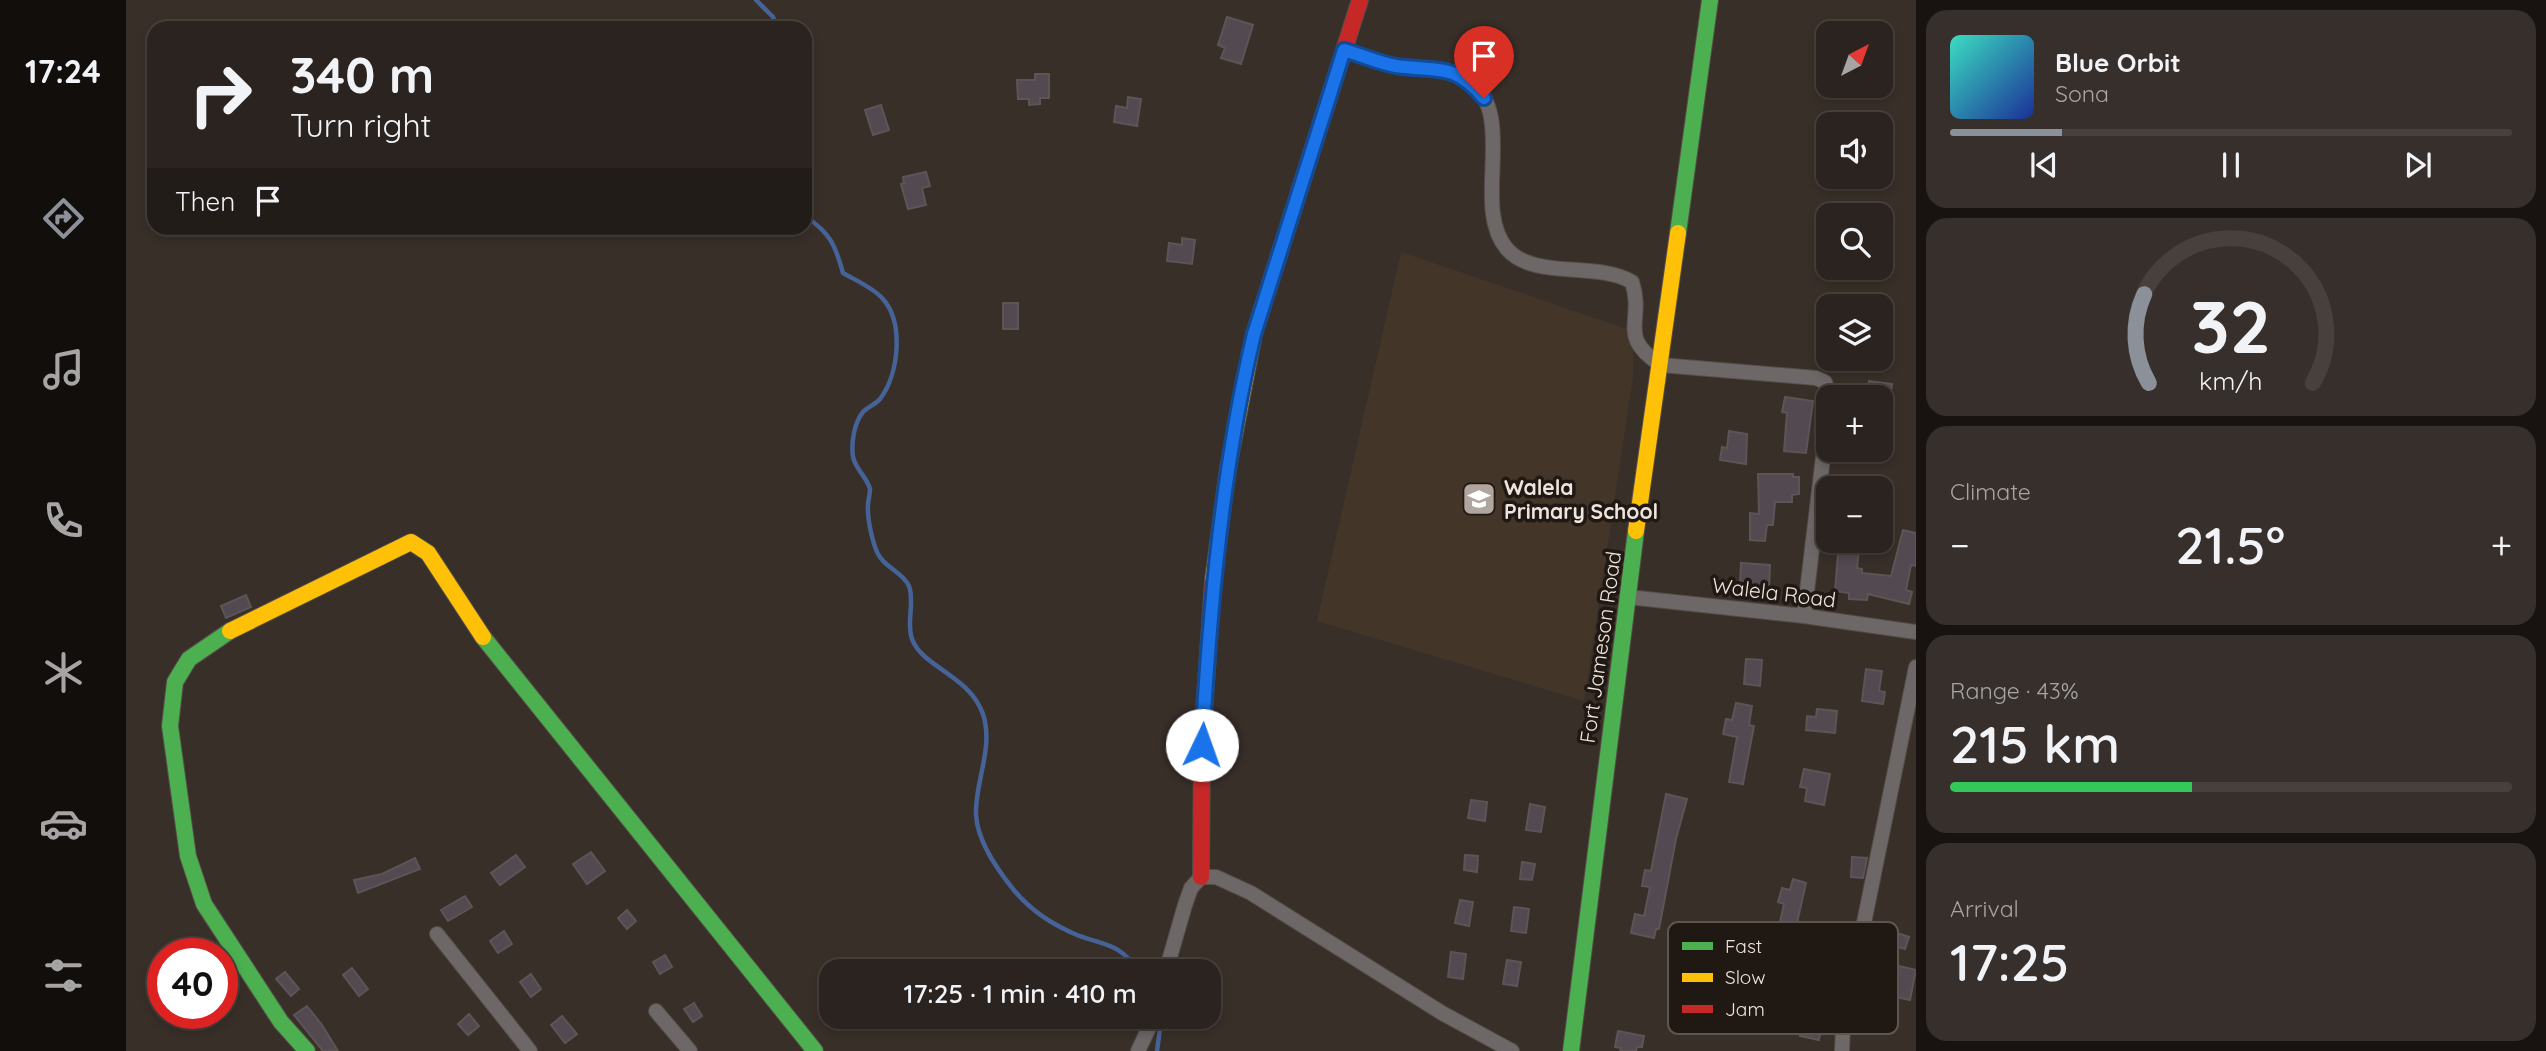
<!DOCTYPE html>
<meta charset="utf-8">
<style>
body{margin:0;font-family:Quicksand,sans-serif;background:#372f2c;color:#f1f3f6;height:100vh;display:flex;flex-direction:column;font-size:26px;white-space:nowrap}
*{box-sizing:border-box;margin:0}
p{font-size:23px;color:#a6a4a4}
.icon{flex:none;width:38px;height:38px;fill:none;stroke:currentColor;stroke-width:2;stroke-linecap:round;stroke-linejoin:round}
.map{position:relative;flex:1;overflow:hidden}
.details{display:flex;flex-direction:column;gap:10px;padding:10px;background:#181311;width:630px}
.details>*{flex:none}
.hud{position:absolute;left:21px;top:21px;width:665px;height:214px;border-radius:21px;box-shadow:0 4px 10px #0003,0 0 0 2px #47403d;background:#2b231f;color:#f1f3f6;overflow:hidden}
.needle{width:46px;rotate:41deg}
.fabs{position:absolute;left:1690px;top:21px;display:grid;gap:14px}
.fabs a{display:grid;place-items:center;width:77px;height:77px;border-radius:14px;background:#2b231f;box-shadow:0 4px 10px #0003,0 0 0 2px #47403d;font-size:35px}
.speed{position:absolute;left:21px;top:938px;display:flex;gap:14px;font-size:35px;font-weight:700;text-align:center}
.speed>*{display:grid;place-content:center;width:91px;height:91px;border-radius:50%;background:#2b231f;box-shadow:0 4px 10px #0003,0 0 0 2px #47403d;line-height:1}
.speed .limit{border:10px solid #d22;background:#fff;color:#111}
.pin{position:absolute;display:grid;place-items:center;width:60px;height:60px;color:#fff;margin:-72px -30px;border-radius:50% 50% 50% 0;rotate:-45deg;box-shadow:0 0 7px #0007}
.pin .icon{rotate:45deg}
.me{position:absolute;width:77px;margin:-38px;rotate:3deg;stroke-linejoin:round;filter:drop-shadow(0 0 5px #0008)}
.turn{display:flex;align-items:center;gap:24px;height:147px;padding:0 28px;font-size:32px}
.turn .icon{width:91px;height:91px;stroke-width:2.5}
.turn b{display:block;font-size:49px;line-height:60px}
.then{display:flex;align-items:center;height:66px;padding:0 28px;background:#0003;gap:14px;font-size:26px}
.big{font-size:52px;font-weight:600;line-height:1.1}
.details .widget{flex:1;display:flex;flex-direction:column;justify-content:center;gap:10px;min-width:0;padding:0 24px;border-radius:21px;background:#372f2c}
.details .dial{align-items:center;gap:0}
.dial svg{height:182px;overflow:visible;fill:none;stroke:#47403d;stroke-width:7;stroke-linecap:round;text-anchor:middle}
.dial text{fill:#f1f3f6;stroke:none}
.song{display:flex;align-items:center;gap:21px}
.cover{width:84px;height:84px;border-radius:10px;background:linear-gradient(135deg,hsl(170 70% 55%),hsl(230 70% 35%))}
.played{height:7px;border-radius:4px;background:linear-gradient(90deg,#8c9099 20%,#47403d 20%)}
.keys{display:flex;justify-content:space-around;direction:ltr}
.heat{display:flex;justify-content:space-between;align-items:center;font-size:38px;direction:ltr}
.charge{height:10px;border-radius:5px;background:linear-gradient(90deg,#34c759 43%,#47403d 0)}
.trip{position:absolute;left:693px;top:959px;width:402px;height:70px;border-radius:21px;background:#2b231f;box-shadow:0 4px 10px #0003,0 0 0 2px #47403d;font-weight:600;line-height:70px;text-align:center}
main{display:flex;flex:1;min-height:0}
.tab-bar{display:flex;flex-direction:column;width:126px;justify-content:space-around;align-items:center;background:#110e0c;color:#a6a4a4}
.tab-bar .icon{width:49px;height:49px}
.tab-bar .on{color:#8c9099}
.tab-bar b{font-size:32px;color:#f1f3f6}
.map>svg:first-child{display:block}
</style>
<main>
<nav class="tab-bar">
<b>17:24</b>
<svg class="icon on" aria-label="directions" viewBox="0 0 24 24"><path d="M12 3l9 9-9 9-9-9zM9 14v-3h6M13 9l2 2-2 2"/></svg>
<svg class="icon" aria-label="music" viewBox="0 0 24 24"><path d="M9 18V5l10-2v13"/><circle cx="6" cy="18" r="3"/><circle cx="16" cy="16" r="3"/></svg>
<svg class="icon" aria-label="phone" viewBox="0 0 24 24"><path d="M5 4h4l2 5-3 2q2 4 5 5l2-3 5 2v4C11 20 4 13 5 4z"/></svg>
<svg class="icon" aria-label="climate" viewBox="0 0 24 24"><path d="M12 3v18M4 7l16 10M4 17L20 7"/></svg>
<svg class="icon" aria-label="car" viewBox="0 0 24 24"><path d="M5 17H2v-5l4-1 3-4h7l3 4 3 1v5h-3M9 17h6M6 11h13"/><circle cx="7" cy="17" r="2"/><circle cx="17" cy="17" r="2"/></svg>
<svg class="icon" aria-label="filters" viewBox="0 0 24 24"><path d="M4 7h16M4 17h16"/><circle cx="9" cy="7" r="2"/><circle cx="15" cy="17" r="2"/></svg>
</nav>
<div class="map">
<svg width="1790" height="1051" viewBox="0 0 1790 1051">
<rect width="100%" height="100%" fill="#392f29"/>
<path fill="#433629" d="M1275,252L1507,331V377L1458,701L1191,621Z"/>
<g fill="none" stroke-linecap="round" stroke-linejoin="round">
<g stroke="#466398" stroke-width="4.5">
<path d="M630,0L647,17L651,28"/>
<path d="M679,216C704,233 709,244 717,273C729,280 748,288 757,299C778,323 773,374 754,399C750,404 742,407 737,412C728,423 725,443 727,457C730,470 741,477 744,489C744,495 742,500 742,505C741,518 746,540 751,552C757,567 777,572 783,586C789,602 780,623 786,639C796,667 843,675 857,714C868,748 849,781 850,814C851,841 871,869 887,889C903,909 927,925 951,935C980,946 994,943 1012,971"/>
<path d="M1031,1051L1035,1021"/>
</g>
</g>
<g fill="#534951" stroke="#5c5556" stroke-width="2">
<path d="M1101,17L1127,25L1115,64L1095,58L1099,48L1092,45Z"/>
<path d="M909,74H923V98H914V104L903,105V99H892L891,80H909Z"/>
<path d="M1002,97L1015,99L1011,126L988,122L990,106L1001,108Z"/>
<path d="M755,105L763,130L747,135L739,110Z"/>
<path d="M800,172L804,186L796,188L800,205L782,209L775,184L778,183L777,177Z"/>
<path d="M1056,238L1069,240L1066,264L1041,261L1043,243L1056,245Z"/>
<rect x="877" y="303" width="15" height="26"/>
<path d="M1743,381L1766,384L1764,397H1740Z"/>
<path d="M1659,397L1687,401L1680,453L1658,451L1661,413L1656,412Z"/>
<path d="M1603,431L1621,434L1620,464L1594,460L1596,447L1601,448Z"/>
<path d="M1632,474H1667V477H1673V494L1666,495V502H1649L1647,525H1641L1639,541L1624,540V513L1633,514Z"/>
<path d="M1777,530L1790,533V566L1785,565L1780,590L1786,592L1783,604L1742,594L1741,600L1723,599V593L1709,591L1712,554H1707L1709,541H1734L1731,568L1736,569V573L1765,576Z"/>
<path d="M1615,563L1644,565L1643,589L1614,584Z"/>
<path d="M120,595L125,607L100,618L95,606Z"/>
<path d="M1620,659L1636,660L1634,686L1618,684Z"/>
<path d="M1740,669L1756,671L1753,691L1759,692L1757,704L1736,701Z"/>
<path d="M1610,703L1626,706L1623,725L1628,726L1617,784L1603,782L1611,737L1597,734L1600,719L1606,720Z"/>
<path d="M1691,709L1711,711L1709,733L1680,730L1681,716L1690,717Z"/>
<path d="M1678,769L1704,774L1698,805L1679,801L1681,788L1674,787Z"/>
<path d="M1540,794L1561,799L1550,839L1533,929H1530L1528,938L1505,933L1509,914L1518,916L1524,887L1516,886L1519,870L1525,871Z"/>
<path d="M1345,800L1361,802L1359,821L1342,818Z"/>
<path d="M1404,804L1419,807L1415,832L1400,830Z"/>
<path d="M465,852L479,871L461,884L447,864Z"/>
<path d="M390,855L399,867L374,885L365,873Z"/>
<path d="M1339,855L1352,856L1351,872L1338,870Z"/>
<path d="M1726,857L1741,858L1737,878L1725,877Z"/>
<path d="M289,858L294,869L232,893L228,880L256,874Z"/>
<path d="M1396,862L1409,864L1406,880L1394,879Z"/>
<path d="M1667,879L1680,883L1664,954L1643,949L1646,935L1651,936L1658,904L1652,902L1656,888L1664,890Z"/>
<path d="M339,896L346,907L322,921L315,910Z"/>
<path d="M1334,900L1347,902L1343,926L1329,923Z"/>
<path d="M1388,907L1403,909L1400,933L1385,931Z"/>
<path d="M501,910L510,921L501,929L492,918Z"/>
<path d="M378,931L386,944L372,953L364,941Z"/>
<path d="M1771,933L1783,937L1779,949L1768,946Z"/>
<path d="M1325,952L1340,954L1337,979L1322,977Z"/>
<path d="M539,955L546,967L534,974L527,962Z"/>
<path d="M1381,960L1395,962L1391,986L1377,984Z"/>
<path d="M1773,966L1790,970L1784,1000L1760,995L1764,979L1770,981Z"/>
<path d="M226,968L242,989L233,996L217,975Z"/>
<path d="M159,972L173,989L165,996L150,979Z"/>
<path d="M405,974L415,989L405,997L394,982Z"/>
<path d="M568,1003L576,1016L567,1022L558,1009Z"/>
<path d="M181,1006L196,1025L212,1051H197L168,1015Z"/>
<path d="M1681,1006L1699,1010L1693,1040L1674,1036Z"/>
<path d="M343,1014L353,1026L342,1035L332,1024Z"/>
<path d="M436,1016L451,1034L439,1043L425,1025Z"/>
<path d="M1492,1031L1518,1036L1516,1047H1511L1510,1051H1494L1495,1048L1489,1047Z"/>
</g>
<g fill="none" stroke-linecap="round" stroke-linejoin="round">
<defs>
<g id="street">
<path d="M1218,50C1234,55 1252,62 1269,66C1291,70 1322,65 1342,79C1393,115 1344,206 1381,249C1408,280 1470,261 1506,282C1519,322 1490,336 1535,365L1690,378L1699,382L1704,397"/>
<path d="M1502,597L1678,616L1790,632"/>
<path d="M1678,616L1703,407"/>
<path d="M311,934L404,1051"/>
<path d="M1040,971L1059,905L1065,888L1075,877H1090L1125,893L1316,1013L1386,1051"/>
<path d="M530,1011L564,1051"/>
<path d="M1012,1051L1028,1017"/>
<path d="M1716,1051L1717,1026L1790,667"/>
</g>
<g id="fast">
<path d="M1552,233L1584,0"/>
<path d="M104,631L63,659L49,682L44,726L62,856L78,904L155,1022L181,1051"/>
<path d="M357,637L689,1051"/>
<path d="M1445,1051L1510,531"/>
</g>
<g id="slow">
<path d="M1510,531L1552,233"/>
<path d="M1087,581L1102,468L1128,334L1191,135"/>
<path d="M104,631L285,542L302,553L357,637"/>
</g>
<g id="jam">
<path d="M1191,135L1234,0"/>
<path d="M1075,877L1076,741L1087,581"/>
</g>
</defs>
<use href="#street" stroke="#554d48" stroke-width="16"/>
<use href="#fast" stroke="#554d48" stroke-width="18"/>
<use href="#slow" stroke="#554d48" stroke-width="18"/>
<use href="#jam" stroke="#554d48" stroke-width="18"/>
<use href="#street" stroke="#6d6867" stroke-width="14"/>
<use href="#fast" stroke="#4caf50" stroke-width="16"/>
<use href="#slow" stroke="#ffc107" stroke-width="16"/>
<use href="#jam" stroke="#c62828" stroke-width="16"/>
</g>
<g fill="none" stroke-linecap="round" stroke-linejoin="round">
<defs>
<path id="route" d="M1076,745C1084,607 1096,469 1128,334L1218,50C1235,55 1253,63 1270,66C1312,72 1328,62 1358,98"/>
</defs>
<use href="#route" stroke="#114b97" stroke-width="18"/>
<use href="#route" stroke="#1a73e8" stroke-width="12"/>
</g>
<defs>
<symbol id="school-square" viewBox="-11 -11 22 22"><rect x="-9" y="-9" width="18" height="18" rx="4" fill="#b0a59f" stroke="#201813"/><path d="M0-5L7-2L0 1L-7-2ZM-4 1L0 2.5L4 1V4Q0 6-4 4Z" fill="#fff"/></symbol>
</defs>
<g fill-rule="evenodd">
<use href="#school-square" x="1334" y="480" width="38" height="38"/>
</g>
<g text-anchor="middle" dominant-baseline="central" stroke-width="7" stroke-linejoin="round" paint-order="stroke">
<g font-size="21" font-weight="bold" fill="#f0e4de" stroke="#201813" text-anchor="start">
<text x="1378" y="487">Walela<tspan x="1378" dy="24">Primary School</tspan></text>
</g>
<g font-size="21" fill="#f0e4de" stroke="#201813">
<text transform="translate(1648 592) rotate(7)">Walela Road</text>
<text transform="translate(1474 647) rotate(-82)">Fort Jameson Road</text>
</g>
</g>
<rect x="1542" y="922" width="230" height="112" rx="10" fill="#201813" stroke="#5e5550" stroke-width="2"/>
<rect x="1556" y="942" width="31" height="8" fill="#4caf50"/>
<rect x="1556" y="973" width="31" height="9" fill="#ffc107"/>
<rect x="1556" y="1005" width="31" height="8" fill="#c62828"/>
<g font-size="19" fill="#f0e4de">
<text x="1599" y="953">Fast</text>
<text x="1599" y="984">Slow</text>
<text x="1599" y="1016">Jam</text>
</g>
</svg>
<div class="fabs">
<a><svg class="needle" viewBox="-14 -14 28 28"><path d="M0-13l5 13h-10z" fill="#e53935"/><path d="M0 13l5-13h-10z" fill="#a6a4a4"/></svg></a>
<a><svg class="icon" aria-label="sound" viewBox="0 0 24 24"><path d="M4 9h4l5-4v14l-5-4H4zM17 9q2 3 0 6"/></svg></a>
<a><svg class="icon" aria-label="search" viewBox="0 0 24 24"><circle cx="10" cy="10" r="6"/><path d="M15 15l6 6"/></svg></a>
<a><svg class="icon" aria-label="layers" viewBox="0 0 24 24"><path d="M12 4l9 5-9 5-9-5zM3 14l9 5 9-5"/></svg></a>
<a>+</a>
<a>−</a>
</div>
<div class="speed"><div class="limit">40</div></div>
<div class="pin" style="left:1358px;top:98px;background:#d93025"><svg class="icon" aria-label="arrive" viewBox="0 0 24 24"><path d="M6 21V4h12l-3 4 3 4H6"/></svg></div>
<svg class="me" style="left:1076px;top:745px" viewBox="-20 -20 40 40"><circle r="19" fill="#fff"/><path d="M0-13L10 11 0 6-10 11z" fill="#1a73e8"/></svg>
<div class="trip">17:25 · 1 min · 410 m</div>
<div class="hud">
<div class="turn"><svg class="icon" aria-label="right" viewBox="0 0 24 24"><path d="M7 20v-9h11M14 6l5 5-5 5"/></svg><div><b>340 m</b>Turn right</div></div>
<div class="then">Then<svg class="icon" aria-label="arrive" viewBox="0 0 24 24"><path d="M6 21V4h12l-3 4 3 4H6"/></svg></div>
</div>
</div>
<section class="details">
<div class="widget">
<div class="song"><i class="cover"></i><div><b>Blue Orbit</b><p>Sona</p></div></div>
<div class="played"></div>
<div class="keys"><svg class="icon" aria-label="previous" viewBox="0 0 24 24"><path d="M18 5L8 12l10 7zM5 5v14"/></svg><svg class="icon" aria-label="pause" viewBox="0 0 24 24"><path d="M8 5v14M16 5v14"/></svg><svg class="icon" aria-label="next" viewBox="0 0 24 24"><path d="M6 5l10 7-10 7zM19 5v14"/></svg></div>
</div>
<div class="widget dial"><svg viewBox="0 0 100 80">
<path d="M14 69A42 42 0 1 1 86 69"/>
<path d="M14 69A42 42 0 0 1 12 30" stroke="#8c9099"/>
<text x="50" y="56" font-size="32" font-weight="700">32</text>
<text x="50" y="72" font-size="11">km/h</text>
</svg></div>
<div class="widget"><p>Climate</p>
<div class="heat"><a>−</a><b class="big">21.5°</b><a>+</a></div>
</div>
<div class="widget"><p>Range · 43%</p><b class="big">215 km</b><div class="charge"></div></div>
<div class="widget"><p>Arrival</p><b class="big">17:25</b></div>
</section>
</main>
